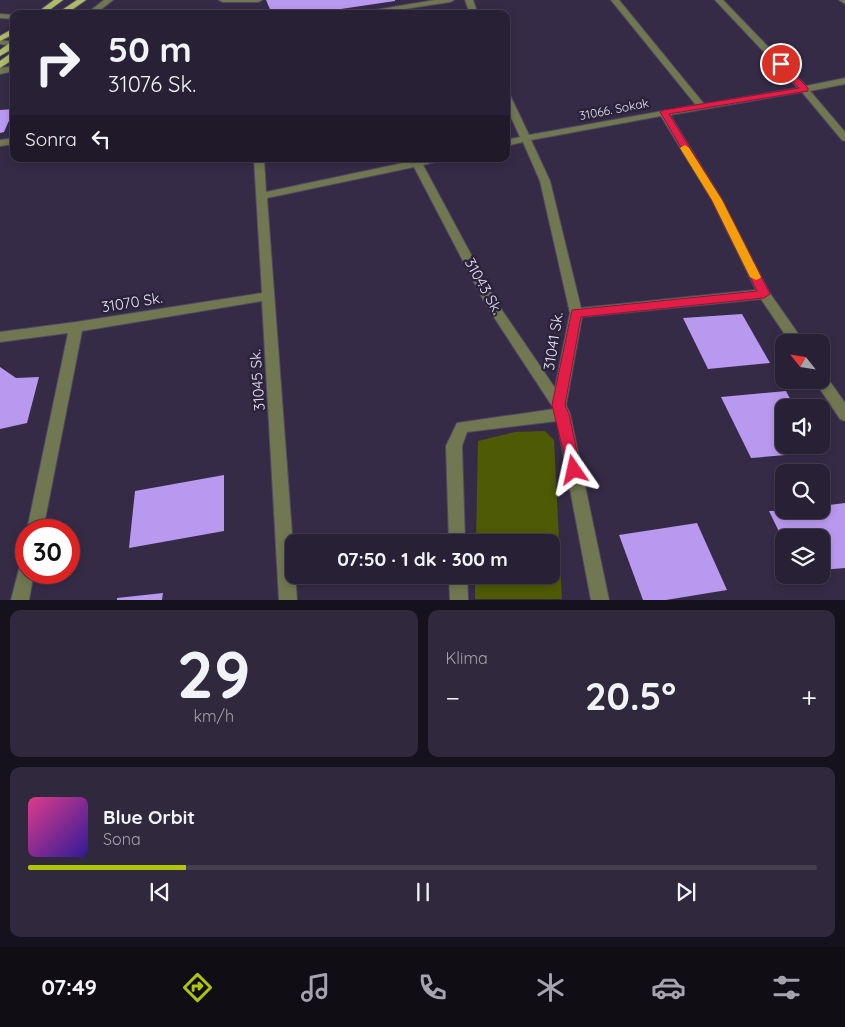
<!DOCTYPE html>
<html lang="tr">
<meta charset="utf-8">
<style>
body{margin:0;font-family:Quicksand,sans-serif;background:#30283c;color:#f1f3f6;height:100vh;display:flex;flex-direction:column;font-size:19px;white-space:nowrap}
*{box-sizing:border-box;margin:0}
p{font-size:16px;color:#a5a3ac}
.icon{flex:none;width:28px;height:28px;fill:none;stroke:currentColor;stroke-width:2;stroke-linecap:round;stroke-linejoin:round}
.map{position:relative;height:600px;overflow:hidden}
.sheet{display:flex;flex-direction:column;gap:10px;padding:10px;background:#16121d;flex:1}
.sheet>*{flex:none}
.guide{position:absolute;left:10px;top:10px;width:500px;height:152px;border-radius:10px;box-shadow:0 2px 8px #0003,0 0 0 1px #443e4f;background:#282034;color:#f1f3f6;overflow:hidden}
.needle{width:32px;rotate:300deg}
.fabs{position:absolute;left:775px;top:334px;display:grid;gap:10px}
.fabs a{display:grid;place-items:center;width:55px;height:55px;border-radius:10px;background:#282034;box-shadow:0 2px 8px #0003,0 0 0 1px #443e4f;font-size:25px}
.speed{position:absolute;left:15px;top:519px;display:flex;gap:10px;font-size:25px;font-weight:700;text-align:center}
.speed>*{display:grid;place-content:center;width:65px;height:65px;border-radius:50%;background:#282034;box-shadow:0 2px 8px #0003,0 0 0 1px #443e4f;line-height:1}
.speed .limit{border:8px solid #d22;background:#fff;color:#111}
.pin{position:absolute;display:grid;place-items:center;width:42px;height:42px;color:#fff;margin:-21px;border:2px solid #fff;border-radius:50%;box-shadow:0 1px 5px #0007}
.me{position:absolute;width:55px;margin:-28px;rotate:349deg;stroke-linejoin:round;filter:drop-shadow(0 0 4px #0008)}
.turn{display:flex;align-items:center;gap:18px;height:105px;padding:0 15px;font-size:22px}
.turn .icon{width:65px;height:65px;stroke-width:2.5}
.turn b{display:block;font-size:35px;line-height:42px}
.then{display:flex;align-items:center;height:48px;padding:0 15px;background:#0003;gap:10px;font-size:19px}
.big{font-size:38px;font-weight:800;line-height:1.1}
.sheet .widget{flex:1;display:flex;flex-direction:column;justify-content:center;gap:8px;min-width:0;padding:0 18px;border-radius:10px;background:#30283c}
.sheet .dial{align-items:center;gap:0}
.dial b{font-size:65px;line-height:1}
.song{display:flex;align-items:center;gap:15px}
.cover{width:60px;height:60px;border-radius:8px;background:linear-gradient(135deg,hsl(330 70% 55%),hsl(250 70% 35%))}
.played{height:5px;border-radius:2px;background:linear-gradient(90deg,#afc505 20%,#443e4f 20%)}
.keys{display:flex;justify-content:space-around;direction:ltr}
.heat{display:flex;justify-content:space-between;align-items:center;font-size:28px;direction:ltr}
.sheet .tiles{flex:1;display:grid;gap:10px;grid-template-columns:1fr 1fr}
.widget:last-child{grid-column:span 2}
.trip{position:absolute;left:285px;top:534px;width:275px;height:50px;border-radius:10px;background:#282034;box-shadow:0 2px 8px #0003,0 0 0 1px #443e4f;font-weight:800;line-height:50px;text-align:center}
.dock{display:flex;height:80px;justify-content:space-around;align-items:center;background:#100d15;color:#a5a3ac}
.dock .icon{width:35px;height:35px}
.dock .selected{color:#afc505}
.dock b{font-size:22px;color:#f1f3f6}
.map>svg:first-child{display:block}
</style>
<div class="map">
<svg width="845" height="600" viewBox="0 0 845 600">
<rect width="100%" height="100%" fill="#352b46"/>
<path fill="#4f5a04" d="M545,431L554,440L562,599H475V575H551V542H476L478,441L515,432Z"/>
<g fill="#b999ef">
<path d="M266,0H395V1L307,14H272Z"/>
<path d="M14,109L4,132L0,133V110Z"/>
<path d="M742,314L770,363L708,369L683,318Z"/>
<path d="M0,367L16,378L39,377L27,423L0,429Z"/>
<path d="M786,391L795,408H784V445H817L821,452L751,458L721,397Z"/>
<path d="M224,475V531L129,548L135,491Z"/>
<path d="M845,503V568L821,570V538H784V542L769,511L821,510V506Z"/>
<path d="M697,523L727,590L666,600H643L619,535Z"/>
<path d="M163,593L162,600H117V598Z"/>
</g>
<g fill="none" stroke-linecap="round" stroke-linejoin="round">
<defs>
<g id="minor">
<path d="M104,0H113L95,14H86Z"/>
<path d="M219,0H262L258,2H223Z"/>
<path d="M435,0H454L450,2L372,14H351Z"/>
<path d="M465,0H473L478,14H470Z"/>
<path d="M611,0H619L704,104L798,88L715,0H723L806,86L845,78V84L810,91L845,132V141L842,140L802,92L670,115L722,200L769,292L804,342H790L761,299L582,317L566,405L570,414L609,600H591L557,421L467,432L462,446L465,542H449L446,446L457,423L554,409L486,305L414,167L267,198L297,600H279L262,301L82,331L43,530H27L68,333L0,342V332L76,322L262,293L254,159H264L266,192L422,159H440L439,161L423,165L497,303L555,388L570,313L540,181L523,142L506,146V140L520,137L506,106V92L510,95L529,135L696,105ZM661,116L712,200L756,290L581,308L550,181L531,140Z"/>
<path d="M839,0H845V4Z"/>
<path d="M0,14L14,15V19L0,18Z"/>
<path d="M0,40L14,42V46L0,44Z"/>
<path d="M14,66V71L0,74V68Z"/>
<path d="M14,138V144L0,146V140Z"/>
<path d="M821,375L826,376L845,403V421L840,419L814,380H821Z"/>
<path d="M26,563V572H34L29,600H11L20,565Z"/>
<path d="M449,575H467L468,600H450Z"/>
</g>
<g id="major">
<path d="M54,0H63L44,14H35Z"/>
<path d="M77,0H86L66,14H56Z"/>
<path d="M14,28V34L0,41V36Z"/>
<path d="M11,42H14V48L0,56V50Z"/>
<path d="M11,53H14V59L0,68V61Z"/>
</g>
</defs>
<use href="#minor" stroke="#514862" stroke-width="2"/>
<use href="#major" stroke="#514862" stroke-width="2"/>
<use href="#minor" fill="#707751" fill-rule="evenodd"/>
<use href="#major" fill="#aebc6b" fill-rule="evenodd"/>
</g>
<path fill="#e11d48" stroke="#92132f" d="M778,63H783L808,88V91L669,114L722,200L770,294L764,298L581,317L565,405L569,414L581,470L579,474L574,476L569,474L552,405L572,310L757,291L712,200L660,112L664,110L799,88L778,66Z"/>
<path fill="#f59e0b" d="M685,145L689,148L722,200L761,277L759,279L756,280L750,277L712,200L680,148Z"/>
<g text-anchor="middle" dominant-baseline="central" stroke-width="5" stroke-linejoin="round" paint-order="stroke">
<g font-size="12" fill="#e6e1f2" stroke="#2b223c">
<text transform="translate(614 109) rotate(-11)">31066. Sokak</text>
</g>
<g font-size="15" fill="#e6e1f2" stroke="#2b223c">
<text transform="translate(484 286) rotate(61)">31043 Sk.</text>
<text transform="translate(132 302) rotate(-9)">31070 Sk.</text>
<text transform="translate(553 341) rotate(-81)">31041 Sk.</text>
<text transform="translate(257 380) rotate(-94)">31045 Sk.</text>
</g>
</g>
</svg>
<div class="fabs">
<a><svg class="needle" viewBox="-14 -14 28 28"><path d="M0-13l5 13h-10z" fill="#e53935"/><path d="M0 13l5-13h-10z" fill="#a5a3ac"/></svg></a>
<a><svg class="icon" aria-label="sound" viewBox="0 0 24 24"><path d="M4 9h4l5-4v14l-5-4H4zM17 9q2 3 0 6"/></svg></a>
<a><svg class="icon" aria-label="search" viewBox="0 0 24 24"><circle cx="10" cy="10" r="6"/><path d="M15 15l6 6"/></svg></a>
<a><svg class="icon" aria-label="layers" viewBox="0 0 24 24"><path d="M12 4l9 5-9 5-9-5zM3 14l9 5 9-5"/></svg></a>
</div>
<div class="speed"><div class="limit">30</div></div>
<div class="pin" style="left:781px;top:64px;background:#d93025"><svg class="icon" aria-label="arrive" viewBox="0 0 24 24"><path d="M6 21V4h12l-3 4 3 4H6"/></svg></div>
<svg class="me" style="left:574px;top:470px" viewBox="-20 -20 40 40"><path d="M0-17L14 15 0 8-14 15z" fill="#e11d48" stroke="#fff" stroke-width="4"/></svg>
<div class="trip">07:50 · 1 dk · 300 m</div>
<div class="guide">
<div class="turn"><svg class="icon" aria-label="right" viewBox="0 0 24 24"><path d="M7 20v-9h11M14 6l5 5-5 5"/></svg><div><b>50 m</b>31076 Sk.</div></div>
<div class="then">Sonra<svg class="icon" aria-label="left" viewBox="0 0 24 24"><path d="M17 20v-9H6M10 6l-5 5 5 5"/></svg></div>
</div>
</div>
<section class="sheet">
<div class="tiles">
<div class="widget dial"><b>29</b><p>km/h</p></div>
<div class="widget"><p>Klima</p>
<div class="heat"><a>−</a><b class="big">20.5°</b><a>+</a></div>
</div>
<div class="widget">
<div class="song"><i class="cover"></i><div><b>Blue Orbit</b><p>Sona</p></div></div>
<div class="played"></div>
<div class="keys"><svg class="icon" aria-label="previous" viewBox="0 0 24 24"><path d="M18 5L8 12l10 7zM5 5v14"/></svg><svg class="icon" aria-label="pause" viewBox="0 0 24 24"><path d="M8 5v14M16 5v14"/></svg><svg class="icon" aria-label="next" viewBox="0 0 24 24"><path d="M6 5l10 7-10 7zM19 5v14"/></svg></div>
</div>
</div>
</section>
<nav class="dock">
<b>07:49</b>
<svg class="icon selected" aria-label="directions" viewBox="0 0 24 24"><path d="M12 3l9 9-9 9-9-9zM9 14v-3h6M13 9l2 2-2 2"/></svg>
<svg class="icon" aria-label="music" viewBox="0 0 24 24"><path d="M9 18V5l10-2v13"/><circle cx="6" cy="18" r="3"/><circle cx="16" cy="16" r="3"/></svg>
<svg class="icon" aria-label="phone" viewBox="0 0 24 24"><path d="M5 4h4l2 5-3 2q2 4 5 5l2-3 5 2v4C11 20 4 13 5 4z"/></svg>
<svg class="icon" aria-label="climate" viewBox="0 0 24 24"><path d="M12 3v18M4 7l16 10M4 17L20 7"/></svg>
<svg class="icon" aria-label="car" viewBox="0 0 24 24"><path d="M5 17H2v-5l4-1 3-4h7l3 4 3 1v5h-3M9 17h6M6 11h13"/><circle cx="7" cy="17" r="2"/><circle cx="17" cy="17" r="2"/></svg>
<svg class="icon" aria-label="filters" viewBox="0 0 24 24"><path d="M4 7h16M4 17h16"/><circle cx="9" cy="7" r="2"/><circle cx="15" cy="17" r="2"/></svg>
</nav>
